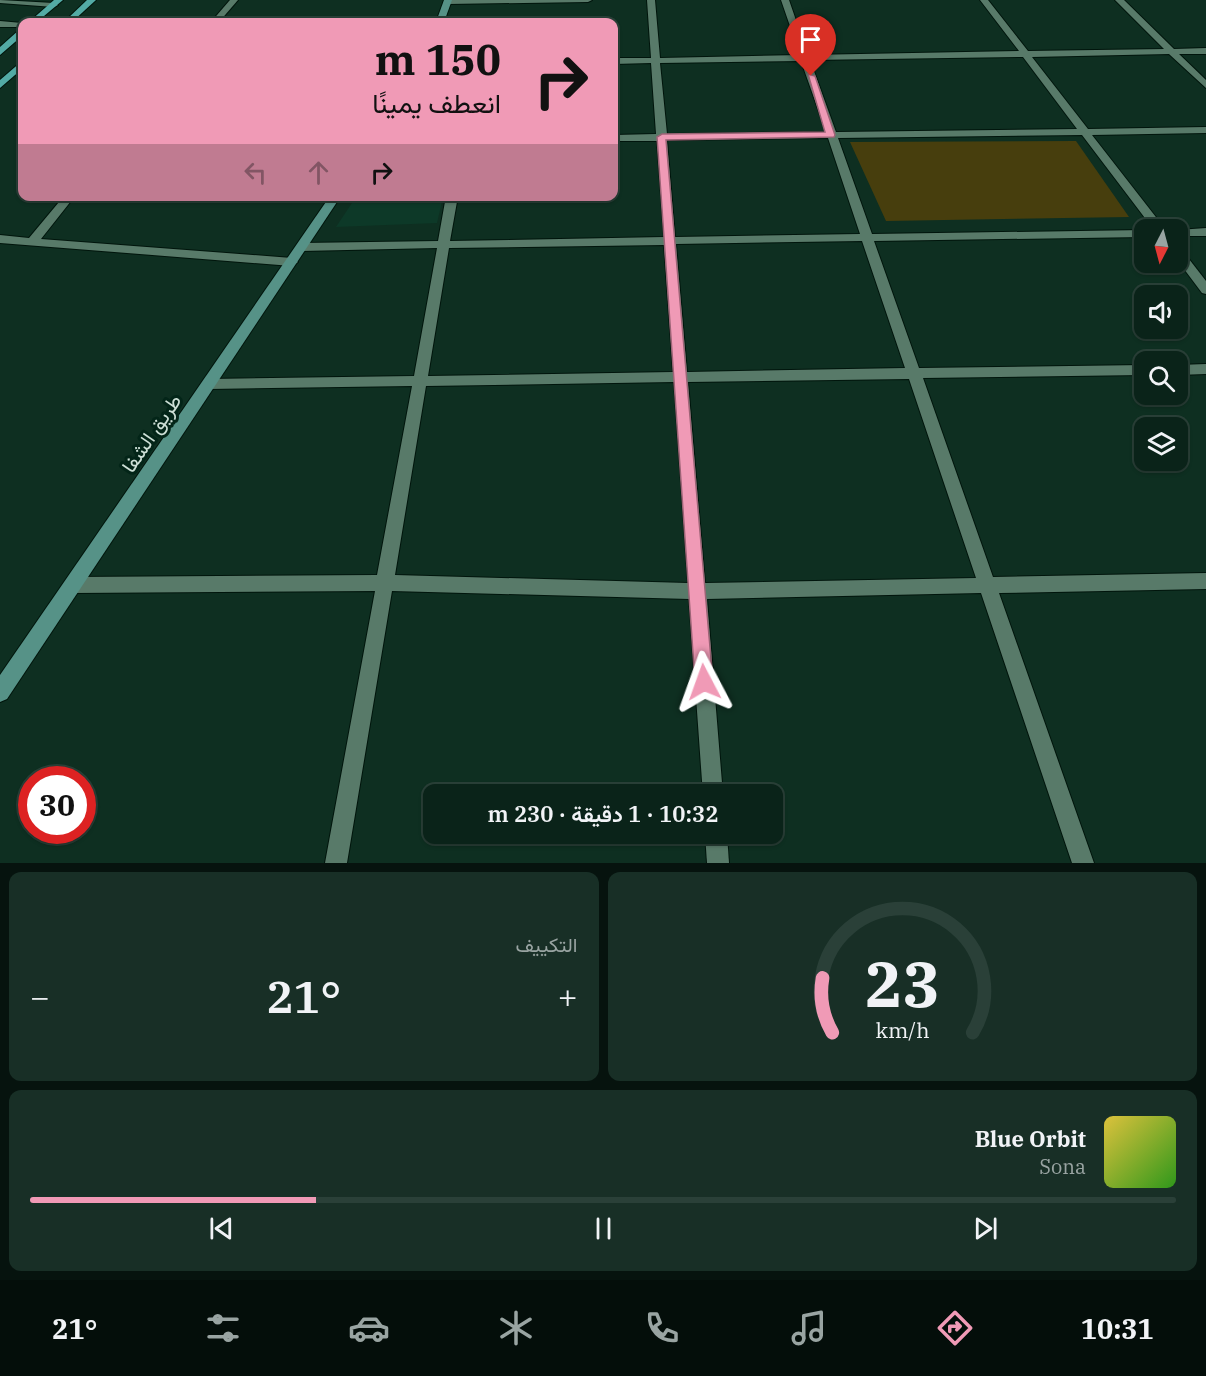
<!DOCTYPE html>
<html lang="ar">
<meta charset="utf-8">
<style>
body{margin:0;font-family:"IBM Plex Serif",Vazirmatn,serif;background:#182f26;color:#f1f3f6;direction:rtl;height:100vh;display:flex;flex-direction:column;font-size:22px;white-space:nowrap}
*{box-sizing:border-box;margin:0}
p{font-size:20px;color:#99a4a2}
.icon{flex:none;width:33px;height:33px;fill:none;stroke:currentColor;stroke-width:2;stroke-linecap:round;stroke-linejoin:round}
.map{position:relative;height:863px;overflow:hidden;direction:ltr}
.side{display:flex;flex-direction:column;gap:9px;padding:9px;background:#06130e;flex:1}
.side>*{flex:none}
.guide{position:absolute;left:18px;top:18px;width:600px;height:183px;border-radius:12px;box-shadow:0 2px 4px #0004,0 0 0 2px #2a4038;direction:rtl;background:#f09ab6;color:#111;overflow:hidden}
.needle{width:39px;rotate:186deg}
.controls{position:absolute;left:1134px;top:219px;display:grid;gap:12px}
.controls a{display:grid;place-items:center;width:54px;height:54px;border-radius:12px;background:#0a2319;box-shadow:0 2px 4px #0004,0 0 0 2px #2a4038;font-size:30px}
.speed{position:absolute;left:18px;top:766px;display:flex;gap:12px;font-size:30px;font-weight:700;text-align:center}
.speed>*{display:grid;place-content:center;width:78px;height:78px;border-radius:50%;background:#0a2319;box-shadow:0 2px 4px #0004,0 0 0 2px #2a4038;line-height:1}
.speed .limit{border:9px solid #d22;background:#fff;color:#111}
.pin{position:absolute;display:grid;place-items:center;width:51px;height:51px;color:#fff;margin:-62px -26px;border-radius:50% 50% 50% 0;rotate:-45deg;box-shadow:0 0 6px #0007}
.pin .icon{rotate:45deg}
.me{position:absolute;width:66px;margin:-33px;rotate:356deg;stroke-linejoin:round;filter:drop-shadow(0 0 4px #0008)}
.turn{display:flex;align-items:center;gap:21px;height:126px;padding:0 18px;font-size:27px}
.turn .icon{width:78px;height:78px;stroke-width:2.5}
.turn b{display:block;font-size:42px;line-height:51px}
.lanes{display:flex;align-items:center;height:57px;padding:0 18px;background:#0003;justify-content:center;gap:30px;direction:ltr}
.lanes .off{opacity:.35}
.big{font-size:45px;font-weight:600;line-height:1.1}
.side .card{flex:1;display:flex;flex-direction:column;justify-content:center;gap:9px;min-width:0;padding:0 21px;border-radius:12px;background:#182f26}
.side .dial{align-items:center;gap:0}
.dial svg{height:156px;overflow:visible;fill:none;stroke:#2a4038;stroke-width:7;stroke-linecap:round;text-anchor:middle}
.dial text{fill:#f1f3f6;stroke:none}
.song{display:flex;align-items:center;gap:18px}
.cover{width:72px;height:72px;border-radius:9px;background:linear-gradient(135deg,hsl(50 70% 55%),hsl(110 70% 35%))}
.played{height:6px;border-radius:3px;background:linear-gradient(90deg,#f09ab6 25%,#2a4038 25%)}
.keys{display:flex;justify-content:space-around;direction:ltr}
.heat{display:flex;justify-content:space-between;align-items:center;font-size:33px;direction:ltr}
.side .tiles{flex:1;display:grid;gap:9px;grid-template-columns:1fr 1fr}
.card:last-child{grid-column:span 2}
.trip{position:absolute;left:423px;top:784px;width:360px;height:60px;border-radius:12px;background:#0a2319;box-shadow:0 2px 4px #0004,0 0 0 2px #2a4038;font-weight:600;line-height:60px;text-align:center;direction:rtl}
.tabs{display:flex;height:96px;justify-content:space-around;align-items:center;background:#040e0a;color:#99a4a2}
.tabs .icon{width:42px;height:42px}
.tabs .on{color:#f09ab6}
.tabs b{font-size:27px;color:#f1f3f6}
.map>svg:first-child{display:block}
</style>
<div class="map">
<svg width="1206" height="863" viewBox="0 0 1206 863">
<rect width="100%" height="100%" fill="#0e2f21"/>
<path fill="#0d3928" d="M356,197V196L443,197L437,223L336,227Z"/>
<path fill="#473e0d" d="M1076,141L1129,217L886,221L850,142Z"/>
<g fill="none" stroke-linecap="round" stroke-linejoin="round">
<defs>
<path id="lane" d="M0,21L22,23V27H0Z"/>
<g id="street">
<path d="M0,0L54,3L58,5L54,7L0,3Z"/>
<path d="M230,0H238L219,22H211Z"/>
<path d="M445,0H592L588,2L448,4H445Z"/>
<path d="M647,0H655L660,58L800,55L781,0H789L808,55L1019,51L980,0H988L1028,51L1164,49L1115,0H1124L1174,49L1206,48V54H1179L1206,80V88L1169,54L1032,57L1088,129L1206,127V133L1092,135L1166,230H1154L1082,135L838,138L872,234L1144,230V237L874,241L919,368L1144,365V375L923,378L993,577L1206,573V589L999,593L1094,863H1072L981,593L707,599L723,795H703L689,599L392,591L347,863H325L375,591L73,593L67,591L64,585L67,579L73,577L377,575L412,386L209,389L202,384L209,379L414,376L437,248L302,251L296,247L302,243L438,241L446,196H458L450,241L664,237L657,141H614V135L656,134L651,63L614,64V58H651ZM1023,57L1077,129L836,132L810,60ZM801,61L826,132L667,134L660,63ZM828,138L860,234L675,237L667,140ZM862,241L905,368L687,372L676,244ZM664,245L673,372L428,376L449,248ZM909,379L976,578L705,583L688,382ZM674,382L688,583L395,575L426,386Z"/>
<path d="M64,196H75L41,239L292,258L298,262L292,266L0,243V235L29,238Z"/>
<path d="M1206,228V236H1178V230Z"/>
<path d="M1178,249L1182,250L1206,281V294L1202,293L1178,261Z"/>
<path d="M1206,364V374L1178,375V365Z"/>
<path d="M705,834H727L729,863H707Z"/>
</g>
<g id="secondary">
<path d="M444,0H452L444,22H436Z"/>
<path d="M330,196H341L7,699L0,702V675Z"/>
</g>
<g id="primary">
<path d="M54,0H63L37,22H29Z"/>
<path d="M87,0H96L72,22H64Z"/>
<path d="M19,30H22V36L0,55V47Z"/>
<path d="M22,61V69L0,88V80Z"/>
</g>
</defs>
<use href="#lane" stroke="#00150c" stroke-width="2"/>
<use href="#street" stroke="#00150c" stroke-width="2"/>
<use href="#secondary" stroke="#00150c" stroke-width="2"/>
<use href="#primary" stroke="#00150c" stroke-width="2"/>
<use href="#lane" fill="#587a69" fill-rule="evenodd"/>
<use href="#street" fill="#587a69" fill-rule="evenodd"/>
<use href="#secondary" fill="#569287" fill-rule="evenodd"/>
<use href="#primary" fill="#53aba5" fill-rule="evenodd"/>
</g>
<path fill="#f09ab6" stroke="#9c6476" stroke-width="1.5" d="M808,74L815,76L835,135L834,137L666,140L713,682L710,688L704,690L698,688L695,682L657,137L662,134L825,132Z"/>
<g text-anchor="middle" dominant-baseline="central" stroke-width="6" stroke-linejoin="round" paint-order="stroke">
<g font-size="20" fill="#cee0d7" stroke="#032518">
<text transform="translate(151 433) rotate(-56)">طريق الشفا</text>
</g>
</g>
</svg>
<div class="controls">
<a><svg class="needle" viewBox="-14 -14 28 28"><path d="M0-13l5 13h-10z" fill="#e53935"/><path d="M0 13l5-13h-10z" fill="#99a4a2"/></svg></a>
<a><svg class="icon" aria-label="sound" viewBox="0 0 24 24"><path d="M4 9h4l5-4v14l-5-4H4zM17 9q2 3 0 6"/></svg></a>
<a><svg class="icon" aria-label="search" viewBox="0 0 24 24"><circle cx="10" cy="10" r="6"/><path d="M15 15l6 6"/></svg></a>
<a><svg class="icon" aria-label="layers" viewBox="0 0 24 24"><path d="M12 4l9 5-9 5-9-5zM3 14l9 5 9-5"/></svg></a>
</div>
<div class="speed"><div class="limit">30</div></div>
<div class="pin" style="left:811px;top:76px;background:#d93025"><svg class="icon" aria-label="arrive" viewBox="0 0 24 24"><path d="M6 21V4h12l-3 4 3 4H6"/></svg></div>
<svg class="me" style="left:704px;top:682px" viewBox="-20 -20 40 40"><path d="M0-17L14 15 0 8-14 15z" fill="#f09ab6" stroke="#fff" stroke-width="4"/></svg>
<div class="trip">10:32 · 1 دقيقة · 230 m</div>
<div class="guide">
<div class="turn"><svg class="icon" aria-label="right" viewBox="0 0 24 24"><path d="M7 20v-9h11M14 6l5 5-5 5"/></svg><div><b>150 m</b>انعطف يمينًا</div></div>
<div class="lanes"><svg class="icon off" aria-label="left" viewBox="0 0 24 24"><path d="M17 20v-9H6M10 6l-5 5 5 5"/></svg><svg class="icon off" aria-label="ahead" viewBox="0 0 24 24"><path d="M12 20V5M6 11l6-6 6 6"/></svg><svg class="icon" aria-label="right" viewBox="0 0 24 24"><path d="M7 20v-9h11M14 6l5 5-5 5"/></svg></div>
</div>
</div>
<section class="side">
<div class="tiles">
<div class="card dial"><svg viewBox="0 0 100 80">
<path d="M14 69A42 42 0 1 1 86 69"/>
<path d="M14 69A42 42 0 0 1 9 41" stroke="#f09ab6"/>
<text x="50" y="56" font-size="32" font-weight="700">23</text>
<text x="50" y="72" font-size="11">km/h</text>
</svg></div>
<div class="card"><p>التكييف</p>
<div class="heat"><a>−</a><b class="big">21°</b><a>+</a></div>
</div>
<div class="card">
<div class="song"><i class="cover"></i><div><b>Blue Orbit</b><p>Sona</p></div></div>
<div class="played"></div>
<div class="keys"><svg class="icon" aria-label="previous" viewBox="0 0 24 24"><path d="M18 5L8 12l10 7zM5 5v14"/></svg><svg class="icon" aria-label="pause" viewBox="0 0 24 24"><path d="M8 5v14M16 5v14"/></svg><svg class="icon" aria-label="next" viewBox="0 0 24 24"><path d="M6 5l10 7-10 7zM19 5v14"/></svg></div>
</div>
</div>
</section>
<nav class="tabs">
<b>10:31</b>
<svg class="icon on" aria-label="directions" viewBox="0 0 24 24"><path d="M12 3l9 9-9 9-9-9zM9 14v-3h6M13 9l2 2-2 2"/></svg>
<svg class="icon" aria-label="music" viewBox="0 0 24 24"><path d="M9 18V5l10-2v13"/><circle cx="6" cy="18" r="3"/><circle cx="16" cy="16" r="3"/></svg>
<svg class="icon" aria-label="phone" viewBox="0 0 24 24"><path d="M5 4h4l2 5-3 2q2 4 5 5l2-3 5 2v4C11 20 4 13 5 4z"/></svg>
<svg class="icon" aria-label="climate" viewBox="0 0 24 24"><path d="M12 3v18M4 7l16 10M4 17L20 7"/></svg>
<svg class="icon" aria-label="car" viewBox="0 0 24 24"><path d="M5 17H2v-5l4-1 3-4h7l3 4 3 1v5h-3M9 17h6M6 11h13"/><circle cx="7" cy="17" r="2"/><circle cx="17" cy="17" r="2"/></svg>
<svg class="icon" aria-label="filters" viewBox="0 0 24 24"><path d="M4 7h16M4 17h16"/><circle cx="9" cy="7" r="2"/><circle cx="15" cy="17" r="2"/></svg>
<b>21°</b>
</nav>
